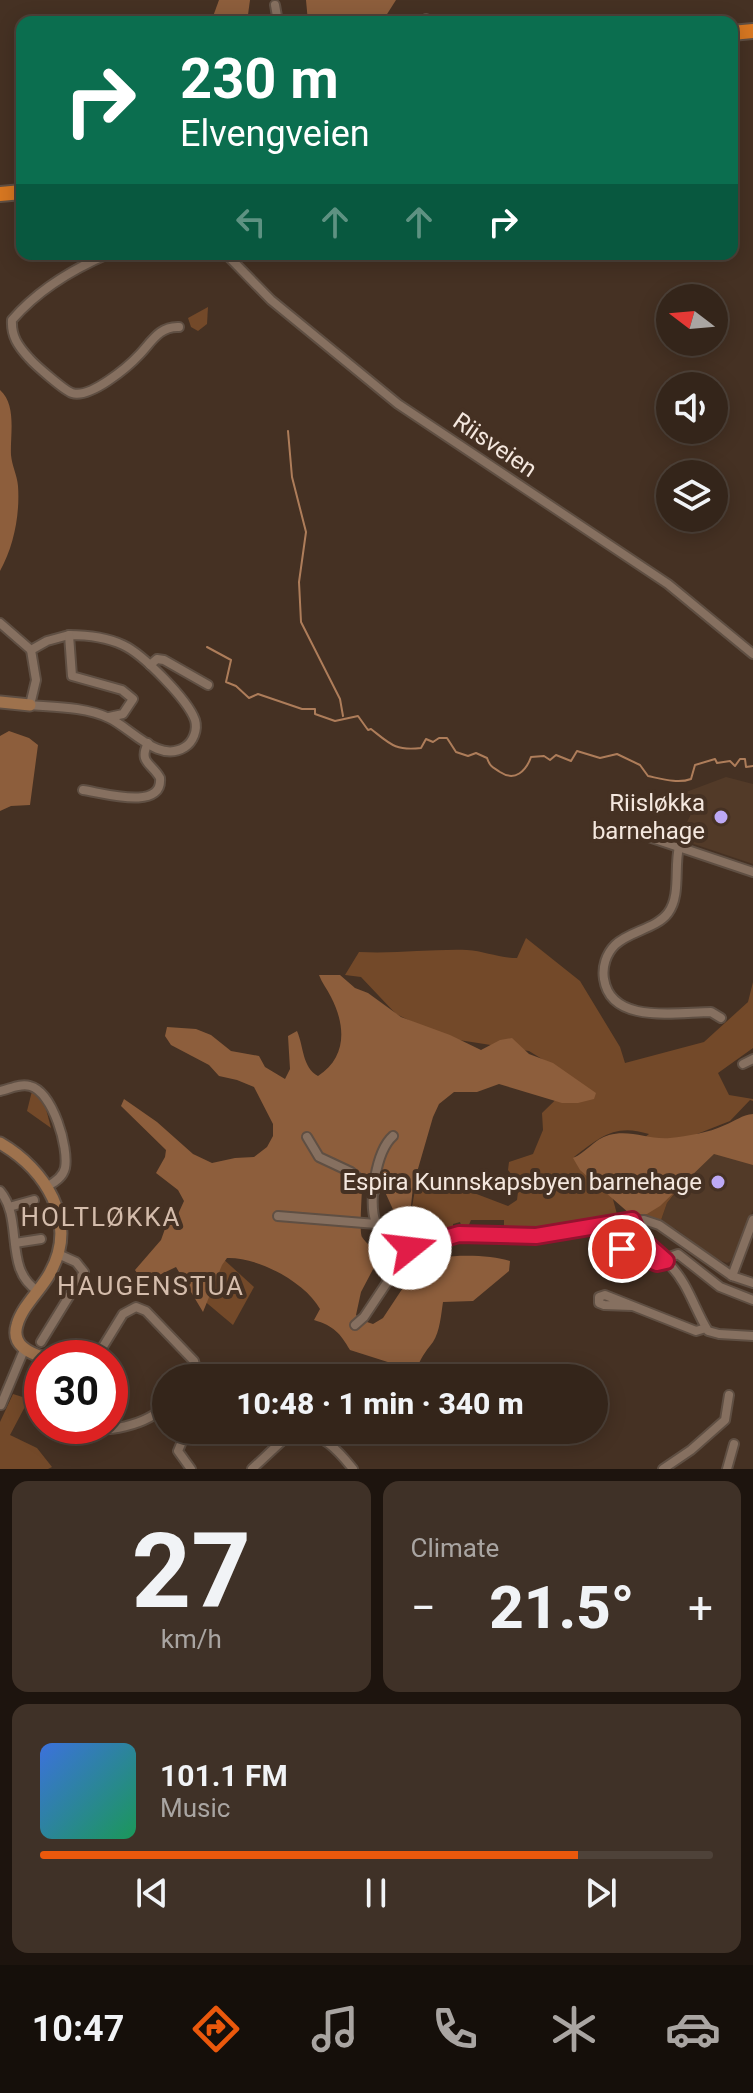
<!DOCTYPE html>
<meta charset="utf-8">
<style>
body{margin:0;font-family:Roboto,sans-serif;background:#3f3127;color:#f1f3f6;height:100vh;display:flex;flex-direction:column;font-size:30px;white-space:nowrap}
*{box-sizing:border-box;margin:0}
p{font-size:26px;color:#a9a5a2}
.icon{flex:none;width:44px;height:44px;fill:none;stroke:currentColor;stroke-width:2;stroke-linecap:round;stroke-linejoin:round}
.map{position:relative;height:1469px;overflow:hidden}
.sheet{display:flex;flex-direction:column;gap:12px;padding:12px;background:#1d140e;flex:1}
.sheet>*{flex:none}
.hud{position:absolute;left:16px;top:16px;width:722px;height:244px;border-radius:16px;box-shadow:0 4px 20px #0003,0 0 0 2px #4e4239;background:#0b6e4f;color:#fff;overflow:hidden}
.needle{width:52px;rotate:286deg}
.buttons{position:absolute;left:656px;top:284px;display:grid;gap:16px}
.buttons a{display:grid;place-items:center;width:72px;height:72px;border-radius:50%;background:#34251a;box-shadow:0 4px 20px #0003,0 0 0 2px #4e4239;font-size:40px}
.speed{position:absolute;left:24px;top:1340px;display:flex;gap:16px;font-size:40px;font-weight:700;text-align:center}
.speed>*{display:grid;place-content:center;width:104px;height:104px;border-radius:50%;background:#34251a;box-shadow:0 4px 20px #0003,0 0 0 2px #4e4239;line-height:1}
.speed .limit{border:12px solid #d22;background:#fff;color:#111}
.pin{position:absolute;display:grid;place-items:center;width:68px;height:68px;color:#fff;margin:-34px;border:4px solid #fff;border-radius:50%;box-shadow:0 2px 8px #0007}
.me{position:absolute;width:88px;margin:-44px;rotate:74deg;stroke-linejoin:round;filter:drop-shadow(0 0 6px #0008)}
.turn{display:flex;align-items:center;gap:28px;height:168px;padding:0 32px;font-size:36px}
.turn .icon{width:104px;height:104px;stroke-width:2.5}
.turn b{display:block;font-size:56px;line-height:68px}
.lanes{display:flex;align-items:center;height:76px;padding:0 32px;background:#0003;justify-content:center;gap:40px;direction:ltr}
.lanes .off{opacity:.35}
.big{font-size:60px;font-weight:800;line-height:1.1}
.sheet .card{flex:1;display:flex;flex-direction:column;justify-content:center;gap:12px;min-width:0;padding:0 28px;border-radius:16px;background:#3f3127}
.sheet .dial{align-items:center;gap:0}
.dial b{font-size:104px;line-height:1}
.song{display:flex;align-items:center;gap:24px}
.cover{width:96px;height:96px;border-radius:12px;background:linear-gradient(135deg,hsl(220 70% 55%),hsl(150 70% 35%))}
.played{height:8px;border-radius:4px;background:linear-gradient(90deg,#ea580c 80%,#4e4239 80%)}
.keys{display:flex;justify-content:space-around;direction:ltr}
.heat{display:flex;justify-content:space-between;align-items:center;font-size:44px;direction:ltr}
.sheet .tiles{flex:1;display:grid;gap:12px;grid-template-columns:1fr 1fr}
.card:last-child{grid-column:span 2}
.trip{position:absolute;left:152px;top:1364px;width:456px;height:80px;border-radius:40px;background:#34251a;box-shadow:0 4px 20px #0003,0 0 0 2px #4e4239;font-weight:800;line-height:80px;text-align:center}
.tab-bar{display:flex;height:128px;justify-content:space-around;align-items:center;background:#150f0a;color:#a9a5a2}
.tab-bar .icon{width:56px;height:56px}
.tab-bar .on{color:#ea580c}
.tab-bar b{font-size:36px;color:#f1f3f6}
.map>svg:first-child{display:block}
</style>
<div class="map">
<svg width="753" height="1469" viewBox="0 0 753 1469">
<rect width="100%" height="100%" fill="#453123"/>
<g fill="#523a28">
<path d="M726,777L753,784V864L682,840L690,826L686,824L694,808L682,801L686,792Z"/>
<path d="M753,1137V1210L731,1261L727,1263L714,1258L676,1229L660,1223L667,1203L714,1147Z"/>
</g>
<g fill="#734929">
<path d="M208,307L207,324L198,331L191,327L188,318Z"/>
<path d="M526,938L580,981L620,1047L625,1063L704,1042L748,1002L753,982V1048L718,1073L729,1095L753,1099V1101L750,1100L730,1121L697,1134L701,1160L667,1203L660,1223L636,1213L635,1145L649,1134C615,1123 600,1137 574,1157L611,1192L618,1218L539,1233H504V1220H471L468,1227L462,1228L460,1222L453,1224V1230L407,1236L416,1184L445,1182L508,1206L517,1200L519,1184L508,1170L509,1162L533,1154L543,1130L542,1113L576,1080L529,1051L446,1038L396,1014L361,977L345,975L359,952C395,954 430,949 467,950C484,951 499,958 517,958Z"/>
<path d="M32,1091L45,1105L51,1128L27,1111Z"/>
<path d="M221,1257L254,1287L233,1325L202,1299Z"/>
<path d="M13,1394L29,1399L10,1435L37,1448L52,1467L48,1469H0V1422Z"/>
</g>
<g fill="#8d5e3c">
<path d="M219,0H250L247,22H211Z"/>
<path d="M306,0H396L382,22H308Z"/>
<path d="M0,390C17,405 10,435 11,455C12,466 17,475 18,486C20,514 14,546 0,571Z"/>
<path d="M9,731L29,738L38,745L30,805L11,806L0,811V736Z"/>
<path d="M319,975H340L355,988L368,993L401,1017L450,1035L481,1050L500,1040L512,1038L529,1054L553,1063L596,1093L594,1099L578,1103H562L499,1084L477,1092H454L439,1104L433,1117L413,1186L410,1216L404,1218L396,1216L380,1181H366L362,1186C362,1196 359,1232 362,1237C367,1245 375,1248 380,1256L361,1292L356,1315L361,1320L373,1324L383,1318L420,1262C443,1254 487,1254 510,1261L509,1271L473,1301L443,1302C441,1315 440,1331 433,1342C425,1352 420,1359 416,1371L350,1350C340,1333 334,1326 314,1320L320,1309C305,1282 258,1257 227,1258L222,1265L203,1312L176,1267L153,1278L141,1279L135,1270L161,1240L166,1226L174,1223L184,1201L178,1190L156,1173L165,1157L166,1150L121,1106L124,1099L157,1122L193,1154L212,1163L235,1158L254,1157L267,1147L273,1136V1124L254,1087L237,1080L219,1076L209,1065L171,1045L165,1036L167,1027L196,1029L211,1035L231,1051L259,1056L265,1067L285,1079L290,1069L288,1036L297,1031C304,1047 302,1067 318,1076C347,1057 346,1026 331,997C327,989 322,983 319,975Z"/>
<path d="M753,1114V1165L714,1154L660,1206L647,1214H630L580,1170L573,1158C586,1153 594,1139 609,1135C630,1129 649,1140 670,1138C688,1136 708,1133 725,1125C735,1121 742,1115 753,1114Z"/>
</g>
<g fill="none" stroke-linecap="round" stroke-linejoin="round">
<g stroke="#ae7d5a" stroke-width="2">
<path d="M288,431L292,477L306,532L299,582L301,622L340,699L343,716"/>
<path d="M207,647L231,660L226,682L236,686L249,698L258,694L302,709H315V714L335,721L358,716L368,730L371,729C390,744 395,751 421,748L426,739L433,742L439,738H447L456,752L468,756L476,753L487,758C490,767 493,767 500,772C515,782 526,771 531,757L544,756L550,760L556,755L571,761L577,751L600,758L617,754L640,765L648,776C662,779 678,784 691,779L695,765L715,759L717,763L730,761L735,766L740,759H745L746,767L753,766"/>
</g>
<defs>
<g id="street">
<path d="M275,5L278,22"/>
<path d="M422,22L426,19"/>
<path d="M108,254C73,269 37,291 12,320C11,336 18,346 29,358C35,365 65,391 72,393C90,399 128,367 140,354C152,341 160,326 179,327"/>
<path d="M226,254L271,300L398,404L668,584L753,654"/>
<path d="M0,623L31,650"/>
<path d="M69,635C88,635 106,637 123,645C143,654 188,700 195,720C198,730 193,742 185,747C159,764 131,728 109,718C86,707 55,707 30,705L36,680L31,650L47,641Z"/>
<path d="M69,635L72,676L122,690L133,699L123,714L109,717"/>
<path d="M150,665L157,659L164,660L208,685"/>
<path d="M83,790C104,793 163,811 160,778C152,763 138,763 148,743"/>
<path d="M634,832L753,872"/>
<path d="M679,847C674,867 681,896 668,913C656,929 629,931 615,945C606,954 602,967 604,979C611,1025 678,1012 711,1012L721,1018"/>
<path d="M743,1064L753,1059"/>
<path d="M0,1091C10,1089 20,1083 30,1086C53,1092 69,1148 65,1168C63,1177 55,1182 48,1186"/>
<path d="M393,1136C376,1151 368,1202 376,1223C380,1235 394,1243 405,1248L459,1234L536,1236L644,1220L659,1225L732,1276L753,1283"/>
<path d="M307,1137L319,1157L351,1172L374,1192"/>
<path d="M0,1191C24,1219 3,1270 38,1291"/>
<path d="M9,1207L34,1200"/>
<path d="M278,1216L376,1224"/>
<path d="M632,1220C638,1241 655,1249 669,1264C688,1283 694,1308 708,1331L719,1334L753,1336"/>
<path d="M15,1243L41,1239"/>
<path d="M622,1249L657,1263L666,1261"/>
<path d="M664,1259L678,1254L720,1287L753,1300"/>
<path d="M732,1276L753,1220"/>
<path d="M632,1306L604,1305L599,1303V1297L605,1295L696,1331L706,1328"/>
<path d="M355,1325L364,1317L410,1248"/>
<path d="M41,1342L84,1272L76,1262L58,1254"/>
<path d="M96,1358L123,1314L136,1307L146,1311L194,1361L196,1369L192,1378"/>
<path d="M230,1372L234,1378"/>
<path d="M1,1405L24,1350"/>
<path d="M79,1426C105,1435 147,1425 166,1405"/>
<path d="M275,1430L283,1440"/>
<path d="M191,1469L178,1451L183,1439L193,1430"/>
<path d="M252,1469L283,1440L298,1431C322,1433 338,1450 353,1469"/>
<path d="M663,1469L691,1450L725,1420L729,1395"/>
<path d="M727,1469L734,1444"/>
</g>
<g id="secondary">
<path d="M0,702L30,705"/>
<path d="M0,1143C45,1169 79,1221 50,1273C41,1290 22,1306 17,1325C11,1345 29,1353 45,1358"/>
</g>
<g id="highway">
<path d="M732,33L753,31"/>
<path d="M0,194L22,192"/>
</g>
</defs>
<use href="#street" stroke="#5f4f43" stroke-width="12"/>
<use href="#secondary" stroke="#5f4f43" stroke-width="15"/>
<use href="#highway" stroke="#5f4f43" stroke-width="18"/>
<use href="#street" stroke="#867060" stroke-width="8"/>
<use href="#secondary" stroke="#9e724d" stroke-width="11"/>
<use href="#highway" stroke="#d77721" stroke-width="14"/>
</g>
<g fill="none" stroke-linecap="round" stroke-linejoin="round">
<defs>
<path id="route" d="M410,1248L459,1234L536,1236L632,1220L640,1238L666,1261L657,1263L622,1249"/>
</defs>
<use href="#route" stroke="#92132f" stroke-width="20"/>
<use href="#route" stroke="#e11d48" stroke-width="14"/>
</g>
<g fill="#bda9f5" stroke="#453123" stroke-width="3">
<circle cx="721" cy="817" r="8"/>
<circle cx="718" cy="1182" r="8"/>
</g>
<g text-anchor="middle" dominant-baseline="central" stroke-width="8" stroke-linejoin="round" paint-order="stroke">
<g font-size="24" fill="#f4e7de" stroke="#453123">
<text transform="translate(495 445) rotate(34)">Riisveien</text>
</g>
<g font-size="24" fill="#f4e7de" stroke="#453123" text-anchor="end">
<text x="705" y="803">Riisløkka<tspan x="705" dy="28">barnehage</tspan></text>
<text x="702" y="1182">Espira Kunnskapsbyen barnehage</text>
</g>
<g font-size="26" letter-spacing="2" fill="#d4bcab" stroke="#453123">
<text x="101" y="1217">HOLTLØKKA</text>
<text x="151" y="1286">HAUGENSTUA</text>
</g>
</g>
</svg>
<div class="buttons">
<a><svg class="needle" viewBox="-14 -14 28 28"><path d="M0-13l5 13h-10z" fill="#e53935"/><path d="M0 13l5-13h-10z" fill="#a9a5a2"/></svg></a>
<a><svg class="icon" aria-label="sound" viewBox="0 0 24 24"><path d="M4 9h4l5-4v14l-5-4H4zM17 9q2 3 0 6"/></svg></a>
<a><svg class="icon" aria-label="layers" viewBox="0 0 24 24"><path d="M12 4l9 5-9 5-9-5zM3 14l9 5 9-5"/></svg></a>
</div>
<div class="speed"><div class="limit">30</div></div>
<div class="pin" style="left:622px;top:1249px;background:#d93025"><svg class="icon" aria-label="arrive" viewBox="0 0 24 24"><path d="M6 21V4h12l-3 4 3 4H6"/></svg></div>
<svg class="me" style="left:410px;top:1248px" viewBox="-20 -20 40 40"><circle r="19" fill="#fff"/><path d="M0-13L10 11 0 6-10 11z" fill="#e11d48"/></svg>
<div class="trip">10:48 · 1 min · 340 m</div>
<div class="hud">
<div class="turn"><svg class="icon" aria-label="right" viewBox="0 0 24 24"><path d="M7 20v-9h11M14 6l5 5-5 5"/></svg><div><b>230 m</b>Elvengveien</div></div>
<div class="lanes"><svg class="icon off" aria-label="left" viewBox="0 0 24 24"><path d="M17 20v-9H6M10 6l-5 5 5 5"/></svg><svg class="icon off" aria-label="ahead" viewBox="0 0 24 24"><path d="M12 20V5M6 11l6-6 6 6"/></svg><svg class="icon off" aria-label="ahead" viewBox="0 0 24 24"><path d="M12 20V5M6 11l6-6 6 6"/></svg><svg class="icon" aria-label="right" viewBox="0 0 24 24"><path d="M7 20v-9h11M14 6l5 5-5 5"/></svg></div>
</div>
</div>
<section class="sheet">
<div class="tiles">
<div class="card dial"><b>27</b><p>km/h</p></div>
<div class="card"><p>Climate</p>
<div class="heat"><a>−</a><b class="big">21.5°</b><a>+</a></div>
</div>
<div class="card">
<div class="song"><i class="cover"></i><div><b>101.1 FM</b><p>Music</p></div></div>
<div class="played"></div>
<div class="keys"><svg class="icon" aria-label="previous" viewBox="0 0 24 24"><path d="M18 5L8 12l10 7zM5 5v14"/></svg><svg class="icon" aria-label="pause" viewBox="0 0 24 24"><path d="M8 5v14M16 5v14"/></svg><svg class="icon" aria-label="next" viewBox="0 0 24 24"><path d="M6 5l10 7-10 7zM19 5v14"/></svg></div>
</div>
</div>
</section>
<nav class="tab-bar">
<b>10:47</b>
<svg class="icon on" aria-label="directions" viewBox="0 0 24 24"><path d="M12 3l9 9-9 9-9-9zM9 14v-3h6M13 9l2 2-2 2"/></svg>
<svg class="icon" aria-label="music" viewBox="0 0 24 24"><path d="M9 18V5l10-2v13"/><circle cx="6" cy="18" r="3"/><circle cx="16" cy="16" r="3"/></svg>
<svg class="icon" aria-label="phone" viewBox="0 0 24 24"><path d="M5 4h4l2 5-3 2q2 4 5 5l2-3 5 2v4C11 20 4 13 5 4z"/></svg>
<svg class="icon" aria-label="climate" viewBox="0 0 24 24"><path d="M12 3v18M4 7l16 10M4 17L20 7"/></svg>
<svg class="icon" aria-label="car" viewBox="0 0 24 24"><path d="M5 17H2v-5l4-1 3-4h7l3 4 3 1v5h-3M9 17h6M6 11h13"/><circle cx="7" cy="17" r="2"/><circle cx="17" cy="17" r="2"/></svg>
</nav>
